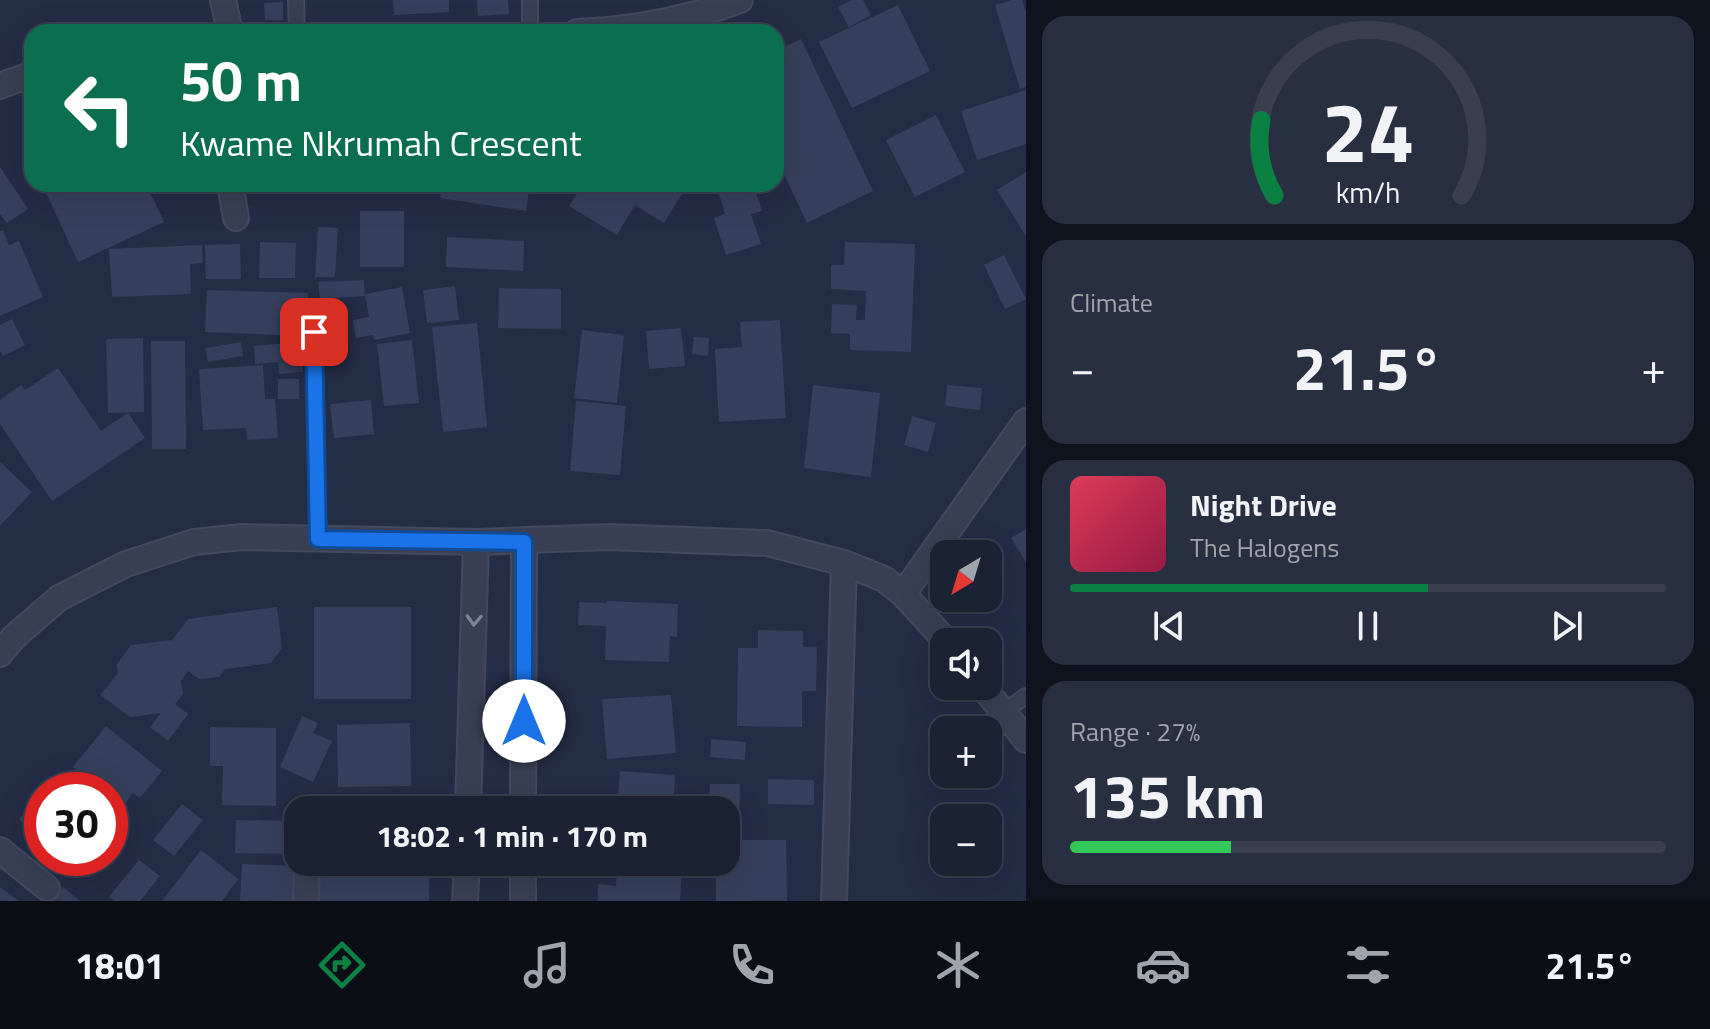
<!DOCTYPE html>
<meta charset="utf-8">
<style>
body{margin:0;font-family:"Titillium Web",sans-serif;background:#282f40;color:#f1f3f6;height:100vh;display:flex;flex-direction:column;font-size:30px;white-space:nowrap}
*{box-sizing:border-box;margin:0}
p{font-size:26px;color:#a0a4ac}
.icon{flex:none;width:44px;height:44px;fill:none;stroke:currentColor;stroke-width:2;stroke-linecap:round;stroke-linejoin:round}
.map{position:relative;flex:1;overflow:hidden}
.panel{display:flex;flex-direction:column;gap:16px;padding:16px;background:#0f131d;width:684px}
.panel>*{flex:none}
.top-card{position:absolute;left:24px;top:24px;width:760px;height:168px;border-radius:24px;box-shadow:0 8px 32px #0002,0 0 0 2px #393f4f;background:#0b6e4f;color:#fff;overflow:hidden}
.needle{width:52px;rotate:218deg}
.fabs{position:absolute;left:930px;top:540px;display:grid;gap:16px}
.fabs a{display:grid;place-items:center;width:72px;height:72px;border-radius:16px;background:#1b2234;box-shadow:0 8px 32px #0002,0 0 0 2px #393f4f;font-size:40px}
.speed{position:absolute;left:24px;top:772px;display:flex;gap:16px;font-size:40px;font-weight:700;text-align:center}
.speed>*{display:grid;place-content:center;width:104px;height:104px;border-radius:50%;background:#1b2234;box-shadow:0 8px 32px #0002,0 0 0 2px #393f4f;line-height:1}
.speed .limit{border:12px solid #d22;background:#fff;color:#111}
.pin{position:absolute;display:grid;place-items:center;width:68px;height:68px;color:#fff;margin:-34px;border-radius:16px;box-shadow:0 4px 12px #0006}
.me{position:absolute;width:88px;margin:-44px;rotate:0deg;stroke-linejoin:round;filter:drop-shadow(0 0 6px #0008)}
.turn{display:flex;align-items:center;gap:28px;height:168px;padding:0 24px;font-size:36px}
.turn .icon{width:104px;height:104px;stroke-width:2.5}
.turn b{display:block;font-size:56px;line-height:68px}
.big{font-size:60px;font-weight:700;line-height:1.1}
.panel .tile{flex:1;display:flex;flex-direction:column;justify-content:center;gap:12px;min-width:0;padding:0 28px;border-radius:24px;background:#282f40}
.panel .dial{align-items:center;gap:0}
.dial svg{height:208px;overflow:visible;fill:none;stroke:#393f4f;stroke-width:7;stroke-linecap:round;text-anchor:middle}
.dial text{fill:#f1f3f6;stroke:none}
.song{display:flex;align-items:center;gap:24px}
.cover{width:96px;height:96px;border-radius:12px;background:linear-gradient(135deg,hsl(350 70% 55%),hsl(340 70% 35%))}
.played{height:8px;border-radius:4px;background:linear-gradient(90deg,#0b8043 60%,#393f4f 60%)}
.keys{display:flex;justify-content:space-around;direction:ltr}
.heat{display:flex;justify-content:space-between;align-items:center;font-size:44px;direction:ltr}
.charge{height:12px;border-radius:6px;background:linear-gradient(90deg,#34c759 27%,#393f4f 0)}
.trip{position:absolute;left:284px;top:796px;width:456px;height:80px;border-radius:24px;background:#1b2234;box-shadow:0 8px 32px #0002,0 0 0 2px #393f4f;font-weight:700;line-height:80px;text-align:center}
.dock{display:flex;height:128px;justify-content:space-around;align-items:center;background:#0b0e15;color:#a0a4ac}
.dock .icon{width:56px;height:56px}
.dock .active{color:#0b8043}
.dock b{font-size:36px;color:#f1f3f6}
main{display:flex;flex:1;min-height:0}
.map>svg:first-child{display:block}
</style>
<main>
<div class="map">
<svg width="1026" height="901" viewBox="0 0 1026 901">
<rect width="100%" height="100%" fill="#242d46"/>
<g fill="#36405c">
<path d="M393,0H449V12L394,15Z"/>
<path d="M477,0H508L509,14L478,16Z"/>
<path d="M852,0H863L871,15L849,27L838,7Z"/>
<path d="M1012,0H1022L1026,12V87L1020,89L995,5Z"/>
<path d="M283,2V20H265L264,3Z"/>
<path d="M898,5L930,71L852,108L819,42Z"/>
<path d="M801,39L873,191L807,223L776,157V51Z"/>
<path d="M1026,90V144L977,160L961,111Z"/>
<path d="M936,115L965,172L915,197L886,140Z"/>
<path d="M0,167L28,209L7,223L0,214Z"/>
<path d="M1026,172V236L997,190Z"/>
<path d="M42,184H146L164,222L78,262Z"/>
<path d="M442,184H530L526,211L440,198Z"/>
<path d="M583,184H688L664,223L635,205L617,235L569,206Z"/>
<path d="M716,184H753L762,211L751,214L761,244L726,255L714,218L725,214Z"/>
<rect x="360" y="211" width="44" height="56"/>
<path d="M318,227L338,228L335,277H315Z"/>
<path d="M3,230L9,245L19,241L43,297L0,316V231Z"/>
<path d="M447,237L524,241L523,271L446,267Z"/>
<path d="M260,242L296,243L295,278H259Z"/>
<path d="M845,242L915,244L911,352L850,350V334L831,333L832,304L857,305L856,320H865L866,291L831,289V265H844Z"/>
<path d="M240,244L241,279H206L205,245Z"/>
<path d="M202,245L203,263L190,264L191,294L112,297L109,249Z"/>
<path d="M1004,255L1026,299L1005,309L984,265Z"/>
<path d="M364,280L365,296L320,299L318,282Z"/>
<path d="M455,286L459,320L427,323L423,290Z"/>
<path d="M402,287L410,333L374,340L373,335L356,338L353,320L369,317L365,294Z"/>
<path d="M499,288L561,289V329L498,328Z"/>
<path d="M207,290L308,293L307,336L205,332Z"/>
<path d="M12,319L25,345L3,356L0,351V325Z"/>
<path d="M780,320L786,418L719,422L715,349L742,347L740,322Z"/>
<path d="M477,323L487,427L443,432L432,327Z"/>
<path d="M681,328L685,366L649,369L646,331Z"/>
<path d="M582,330L624,335L617,403L574,398Z"/>
<path d="M694,337L709,338L708,356L692,354Z"/>
<path d="M143,338L144,412L108,413L106,339Z"/>
<path d="M412,340L419,403L384,406L377,344Z"/>
<path d="M151,341H185L186,449H152Z"/>
<path d="M241,342L243,356L208,362L205,348Z"/>
<path d="M301,342L303,372L279,374L278,362L255,364L254,346Z"/>
<path d="M263,365L265,399H275L278,438L247,440L246,428L203,430L199,369Z"/>
<path d="M58,368L101,431L128,413L145,438L52,501L0,424V400L21,385L25,390Z"/>
<rect x="278" y="379" width="21" height="20"/>
<path d="M813,385L880,393L871,477L804,468Z"/>
<path d="M947,385L982,388L980,410L945,406Z"/>
<path d="M371,400L374,434L334,438L330,404Z"/>
<path d="M576,401L626,406L620,475L570,471Z"/>
<path d="M912,416L936,423L928,452L904,445Z"/>
<path d="M0,462L32,492L0,526Z"/>
<path d="M1026,529V562L1011,538Z"/>
<path d="M607,601L678,604L677,637L670,636L669,662L605,660L606,626L578,625L579,602L607,603Z"/>
<path d="M277,607L282,648L271,663L225,669L219,677L199,679L188,671L181,681L183,694L175,704L188,714L168,741L150,727L161,713L130,717L100,695L118,673L117,664L131,645L172,640L188,619Z"/>
<rect x="314" y="607" width="97" height="92"/>
<path d="M758,630L803,631V647H817L816,691H802V727L737,726L738,648H758Z"/>
<path d="M671,695L676,753L607,759L602,699Z"/>
<path d="M302,716L318,723L313,733L332,741L313,782L280,767Z"/>
<path d="M410,723L411,786L338,787L337,725Z"/>
<path d="M106,726L162,771L140,798L133,793L123,806L110,796V790H102L73,767Z"/>
<path d="M210,727L276,728V806L222,805L223,766H210Z"/>
<path d="M711,739L746,742L745,760L710,757Z"/>
<path d="M620,771L675,775L673,810H602L603,795L618,796Z"/>
<path d="M768,779L814,780V805L768,804Z"/>
<path d="M710,784H740L739,832L726,831V810H709Z"/>
<path d="M39,795L42,797V839L19,819Z"/>
<path d="M182,804L203,820L174,856L153,840Z"/>
<path d="M236,820L289,821V854L235,853Z"/>
<path d="M726,840H786L787,901H716V862H726Z"/>
<path d="M201,850L238,879L222,901H162Z"/>
<path d="M65,858H105L88,878Z"/>
<path d="M139,860L160,876L140,901H115L109,897Z"/>
<rect x="701" y="862" width="13" height="11"/>
<path d="M242,864L297,866L295,901H240Z"/>
<path d="M311,866L429,868V901H311Z"/>
<path d="M617,867L682,871L680,901H598V884L616,886Z"/>
<path d="M0,887L19,901H0Z"/>
<path d="M63,887L80,901H52Z"/>
</g>
<g fill="none" stroke-linecap="round" stroke-linejoin="round">
<defs>
<g id="service">
<path d="M296,0L297,32"/>
<path d="M530,0V32"/>
<path d="M314,332L318,539"/>
<path d="M1003,712L1026,696"/>
</g>
<g id="minor">
<path d="M223,0L230,32"/>
<path d="M577,32C631,30 688,19 740,0"/>
<path d="M0,86L32,74"/>
<path d="M230,184L236,218"/>
<path d="M903,594L1026,421"/>
<path d="M0,654L13,638L59,598L126,564L194,542L242,537L476,542L609,537L767,543L844,563L884,579L903,594L947,642"/>
<path d="M982,686L1026,740"/>
<path d="M468,810L476,542"/>
<path d="M523,810L524,542"/>
<path d="M0,850L47,888"/>
<path d="M306,901L307,862"/>
<path d="M465,901L467,862"/>
<path d="M523,901V862"/>
<path d="M834,901L844,563"/>
</g>
</defs>
<use href="#service" stroke="#43495e" stroke-width="18"/>
<use href="#minor" stroke="#43495e" stroke-width="28"/>
<use href="#service" stroke="#394055" stroke-width="14"/>
<use href="#minor" stroke="#394055" stroke-width="24"/>
</g>
<defs><path id="oneway-chevron" d="M-2-3.5L2.5 0L-2 3.5" fill="none" stroke-width="1.6" stroke-linecap="round" stroke-linejoin="round" transform="scale(2)"/></defs>
<use stroke="#7e8498" href="#oneway-chevron" transform="translate(474 620) rotate(92)"/>
<g fill="none" stroke-linecap="round" stroke-linejoin="round">
<defs>
<path id="route" d="M314,332L318,539L524,542V721"/>
</defs>
<use href="#route" stroke="#114b97" stroke-width="20"/>
<use href="#route" stroke="#1a73e8" stroke-width="14"/>
</g>
</svg>
<div class="fabs">
<a><svg class="needle" viewBox="-14 -14 28 28"><path d="M0-13l5 13h-10z" fill="#e53935"/><path d="M0 13l5-13h-10z" fill="#a0a4ac"/></svg></a>
<a><svg class="icon" aria-label="sound" viewBox="0 0 24 24"><path d="M4 9h4l5-4v14l-5-4H4zM17 9q2 3 0 6"/></svg></a>
<a>+</a>
<a>−</a>
</div>
<div class="speed"><div class="limit">30</div></div>
<div class="pin" style="left:314px;top:332px;background:#d93025"><svg class="icon" aria-label="arrive" viewBox="0 0 24 24"><path d="M6 21V4h12l-3 4 3 4H6"/></svg></div>
<svg class="me" style="left:524px;top:721px" viewBox="-20 -20 40 40"><circle r="19" fill="#fff"/><path d="M0-13L10 11 0 6-10 11z" fill="#1a73e8"/></svg>
<div class="trip">18:02 · 1 min · 170 m</div>
<div class="top-card">
<div class="turn"><svg class="icon" aria-label="left" viewBox="0 0 24 24"><path d="M17 20v-9H6M10 6l-5 5 5 5"/></svg><div><b>50 m</b>Kwame Nkrumah Crescent</div></div>
</div>
</div>
<section class="panel">
<div class="tile dial"><svg viewBox="0 0 100 80">
<path d="M14 69A42 42 0 1 1 86 69"/>
<path d="M14 69A42 42 0 0 1 9 40" stroke="#0b8043"/>
<text x="50" y="56" font-size="32" font-weight="700">24</text>
<text x="50" y="72" font-size="11">km/h</text>
</svg></div>
<div class="tile"><p>Climate</p>
<div class="heat"><a>−</a><b class="big">21.5°</b><a>+</a></div>
</div>
<div class="tile">
<div class="song"><i class="cover"></i><div><b>Night Drive</b><p>The Halogens</p></div></div>
<div class="played"></div>
<div class="keys"><svg class="icon" aria-label="previous" viewBox="0 0 24 24"><path d="M18 5L8 12l10 7zM5 5v14"/></svg><svg class="icon" aria-label="pause" viewBox="0 0 24 24"><path d="M8 5v14M16 5v14"/></svg><svg class="icon" aria-label="next" viewBox="0 0 24 24"><path d="M6 5l10 7-10 7zM19 5v14"/></svg></div>
</div>
<div class="tile"><p>Range · 27%</p><b class="big">135 km</b><div class="charge"></div></div>
</section>
</main>
<nav class="dock">
<b>18:01</b>
<svg class="icon active" aria-label="directions" viewBox="0 0 24 24"><path d="M12 3l9 9-9 9-9-9zM9 14v-3h6M13 9l2 2-2 2"/></svg>
<svg class="icon" aria-label="music" viewBox="0 0 24 24"><path d="M9 18V5l10-2v13"/><circle cx="6" cy="18" r="3"/><circle cx="16" cy="16" r="3"/></svg>
<svg class="icon" aria-label="phone" viewBox="0 0 24 24"><path d="M5 4h4l2 5-3 2q2 4 5 5l2-3 5 2v4C11 20 4 13 5 4z"/></svg>
<svg class="icon" aria-label="climate" viewBox="0 0 24 24"><path d="M12 3v18M4 7l16 10M4 17L20 7"/></svg>
<svg class="icon" aria-label="car" viewBox="0 0 24 24"><path d="M5 17H2v-5l4-1 3-4h7l3 4 3 1v5h-3M9 17h6M6 11h13"/><circle cx="7" cy="17" r="2"/><circle cx="17" cy="17" r="2"/></svg>
<svg class="icon" aria-label="filters" viewBox="0 0 24 24"><path d="M4 7h16M4 17h16"/><circle cx="9" cy="7" r="2"/><circle cx="15" cy="17" r="2"/></svg>
<b>21.5°</b>
</nav>
